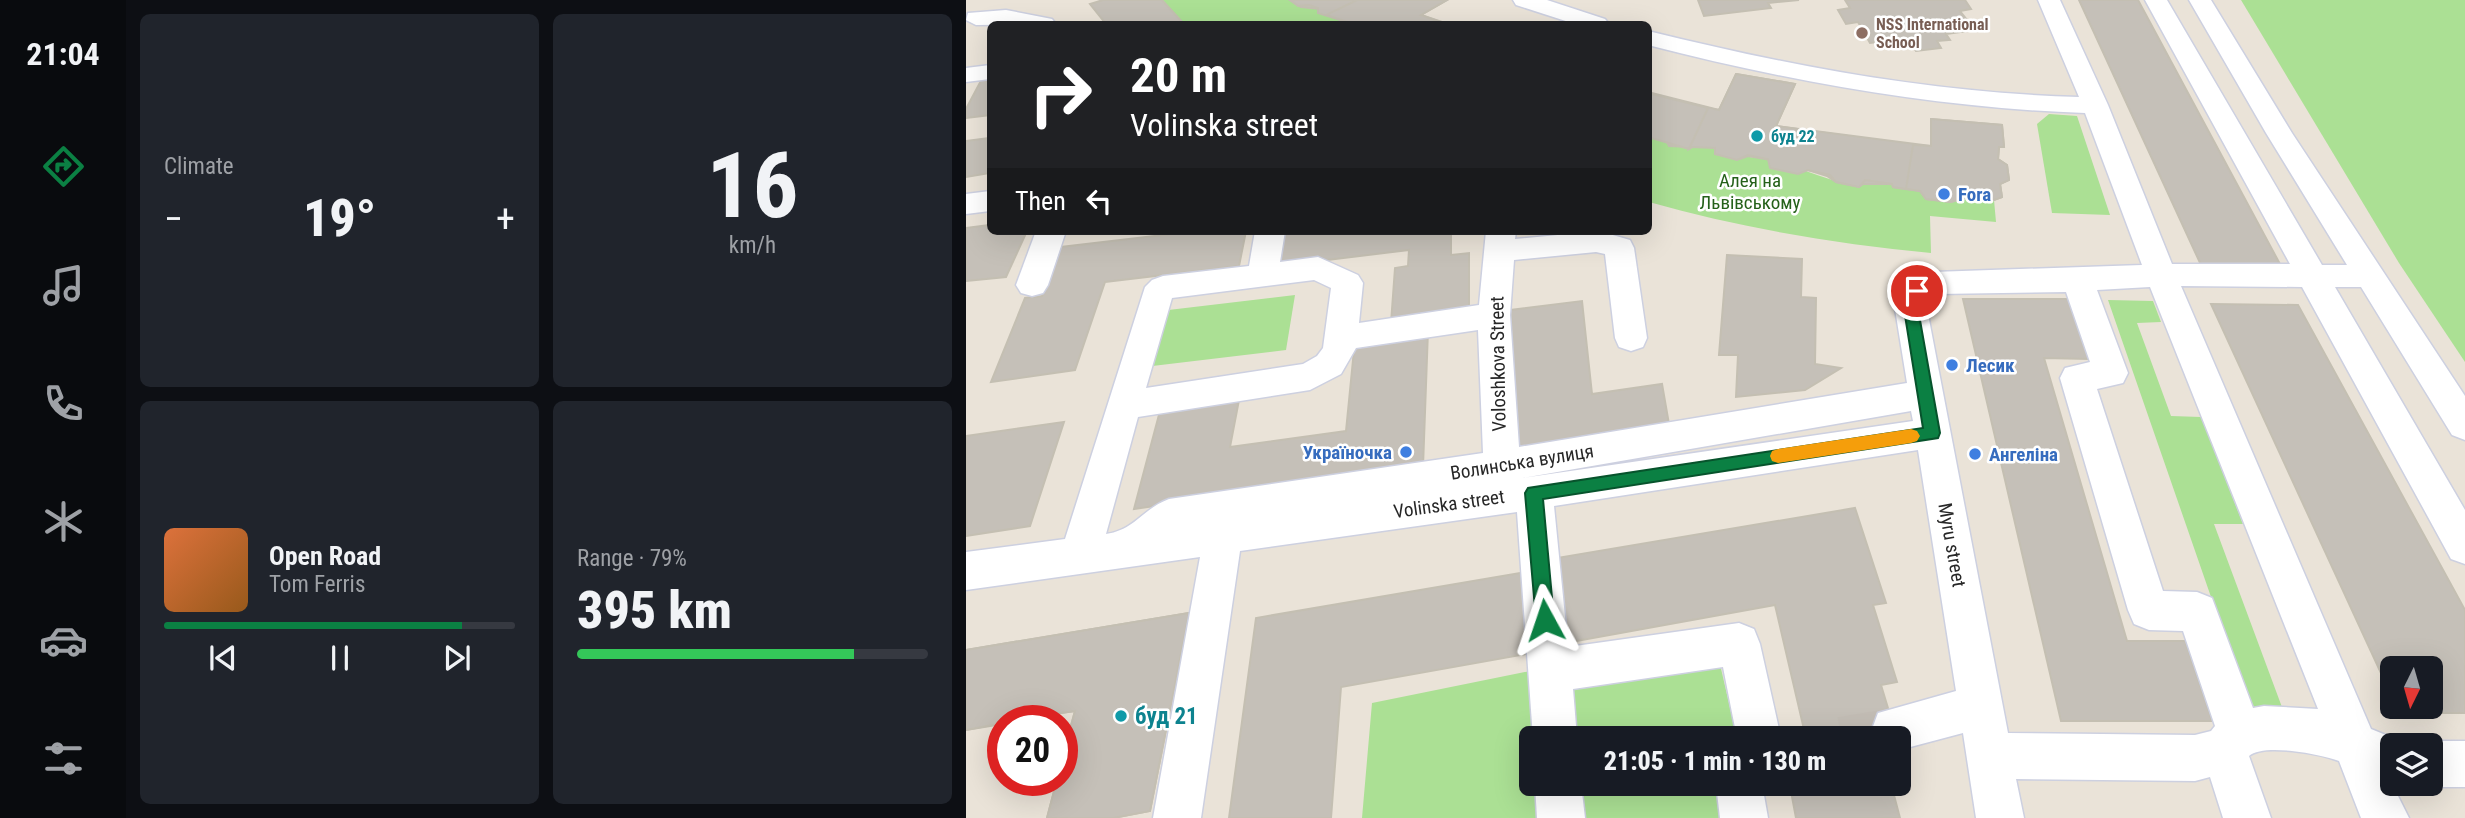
<!DOCTYPE html>
<meta charset="utf-8">
<style>
body{margin:0;font-family:"Roboto Condensed",sans-serif;background:#20242c;color:#f1f3f6;height:100vh;display:flex;flex-direction:column;font-size:26px;white-space:nowrap}
*{box-sizing:border-box;margin:0}
p{font-size:23px;color:#9ea1a6}
.icon{flex:none;width:38px;height:38px;fill:none;stroke:currentColor;stroke-width:2;stroke-linecap:round;stroke-linejoin:round}
.map{position:relative;flex:1;overflow:hidden}
.sheet{display:flex;flex-direction:column;gap:14px;padding:14px;background:#0d0f14;width:840px}
.sheet>*{flex:none}
.banner{position:absolute;left:21px;top:21px;width:665px;height:214px;border-radius:10px;box-shadow:0 7px 28px #0002;background:#202124;color:#fff;overflow:hidden}
.needle{width:46px;rotate:185deg}
.tools{position:absolute;left:1414px;top:656px;display:grid;gap:14px}
.tools a{display:grid;place-items:center;width:63px;height:63px;border-radius:10px;background:#171b24;box-shadow:0 7px 28px #0002;font-size:35px}
.speed{position:absolute;left:21px;top:705px;display:flex;gap:14px;font-size:35px;font-weight:700;text-align:center}
.speed>*{display:grid;place-content:center;width:91px;height:91px;border-radius:50%;background:#171b24;box-shadow:0 7px 28px #0002;line-height:1}
.speed .limit{border:10px solid #d22;background:#fff;color:#111}
.pin{position:absolute;display:grid;place-items:center;width:60px;height:60px;color:#fff;margin:-30px;border:4px solid #fff;border-radius:50%;box-shadow:0 2px 7px #0007}
.me{position:absolute;width:77px;margin:-38px;rotate:355deg;stroke-linejoin:round;filter:drop-shadow(0 0 5px #0008)}
.turn{display:flex;align-items:center;gap:24px;height:147px;padding:0 28px;font-size:32px}
.turn .icon{width:91px;height:91px;stroke-width:2.5}
.turn b{display:block;font-size:49px;line-height:60px}
.then{display:flex;align-items:center;height:66px;padding:0 28px;background:#0003;gap:14px;font-size:26px}
.big{font-size:52px;font-weight:800;line-height:1.1}
.sheet .tile{flex:1;display:flex;flex-direction:column;justify-content:center;gap:10px;min-width:0;padding:0 24px;border-radius:10px;background:#20242c}
.sheet .dial{align-items:center;gap:0}
.dial b{font-size:91px;line-height:1}
.song{display:flex;align-items:center;gap:21px}
.cover{width:84px;height:84px;border-radius:10px;background:linear-gradient(135deg,hsl(20 70% 55%),hsl(30 70% 35%))}
.played{height:7px;border-radius:4px;background:linear-gradient(90deg,#0b8043 85%,#363941 85%)}
.keys{display:flex;justify-content:space-around;direction:ltr}
.heat{display:flex;justify-content:space-between;align-items:center;font-size:38px;direction:ltr}
.charge{height:10px;border-radius:5px;background:linear-gradient(90deg,#34c759 79%,#363941 0)}
.sheet .tiles{flex:1;display:grid;gap:14px;grid-template-columns:repeat(2,1fr)}
.trip{position:absolute;left:553px;top:726px;width:392px;height:70px;border-radius:10px;background:#171b24;box-shadow:0 7px 28px #0002;font-weight:800;line-height:70px;text-align:center}
main{display:flex;flex:1;min-height:0}
.menu{display:flex;flex-direction:column;width:126px;justify-content:space-around;align-items:center;background:#090b0e;color:#9ea1a6}
.menu .icon{width:49px;height:49px}
.menu .active{color:#0b8043}
.menu b{font-size:32px;color:#f1f3f6}
.map>svg:first-child{display:block}
</style>
<main>
<nav class="menu">
<b>21:04</b>
<svg class="icon active" aria-label="directions" viewBox="0 0 24 24"><path d="M12 3l9 9-9 9-9-9zM9 14v-3h6M13 9l2 2-2 2"/></svg>
<svg class="icon" aria-label="music" viewBox="0 0 24 24"><path d="M9 18V5l10-2v13"/><circle cx="6" cy="18" r="3"/><circle cx="16" cy="16" r="3"/></svg>
<svg class="icon" aria-label="phone" viewBox="0 0 24 24"><path d="M5 4h4l2 5-3 2q2 4 5 5l2-3 5 2v4C11 20 4 13 5 4z"/></svg>
<svg class="icon" aria-label="climate" viewBox="0 0 24 24"><path d="M12 3v18M4 7l16 10M4 17L20 7"/></svg>
<svg class="icon" aria-label="car" viewBox="0 0 24 24"><path d="M5 17H2v-5l4-1 3-4h7l3 4 3 1v5h-3M9 17h6M6 11h13"/><circle cx="7" cy="17" r="2"/><circle cx="17" cy="17" r="2"/></svg>
<svg class="icon" aria-label="filters" viewBox="0 0 24 24"><path d="M4 7h16M4 17h16"/><circle cx="9" cy="7" r="2"/><circle cx="15" cy="17" r="2"/></svg>
</nav>
<section class="sheet">
<div class="tiles">
<div class="tile"><p>Climate</p>
<div class="heat"><a>−</a><b class="big">19°</b><a>+</a></div>
</div>
<div class="tile dial"><b>16</b><p>km/h</p></div>
<div class="tile">
<div class="song"><i class="cover"></i><div><b>Open Road</b><p>Tom Ferris</p></div></div>
<div class="played"></div>
<div class="keys"><svg class="icon" aria-label="previous" viewBox="0 0 24 24"><path d="M18 5L8 12l10 7zM5 5v14"/></svg><svg class="icon" aria-label="pause" viewBox="0 0 24 24"><path d="M8 5v14M16 5v14"/></svg><svg class="icon" aria-label="next" viewBox="0 0 24 24"><path d="M6 5l10 7-10 7zM19 5v14"/></svg></div>
</div>
<div class="tile"><p>Range · 79%</p><b class="big">395 km</b><div class="charge"></div></div>
</div>
</section>
<div class="map">
<svg width="1499" height="818" viewBox="0 0 1499 818">
<rect width="100%" height="100%" fill="#eae3d8"/>
<g fill="#abe094">
<path d="M196,0H324L354,9L387,24H218Z"/>
<path d="M1275,0H1499V362L1433,263Z"/>
<path d="M1083,114L1111,116L1144,215L1086,213L1071,124Z"/>
<path d="M682,137L723,149L730,145L749,148L750,154C768,158 785,155 804,160C834,167 862,181 892,187L897,184H926L928,187L954,191L960,199L1028,200L1030,222L964,216L965,253C870,244 775,228 683,202Z"/>
<path d="M329,295L320,350L178,367L194,311Z"/>
<path d="M1142,300L1187,301L1195,322L1171,323L1205,416L1235,417L1277,524H1248L1320,718H1287Z"/>
<path d="M747,634L771,738H565V784H781L789,818H396L406,703Z"/>
</g>
<g fill="#c5c0b8" stroke="#c4bfb2" stroke-width="2">
<path d="M137,0H196L218,24H140L124,4Z"/>
<path d="M324,0H391L360,15L354,9L335,7Z"/>
<path d="M324,0H481L455,15L482,24H388L352,13V8L343,5L332,6Z"/>
<path d="M391,0H481L455,15L480,24H387L360,15Z"/>
<path d="M732,0H833L802,3L805,8L738,16Z"/>
<path d="M879,0H999L1005,9L994,11L1009,30L980,34L984,40L971,41L975,48L950,51L946,44L934,46L930,40L904,43L892,22L880,24L872,10L884,8Z"/>
<path d="M1113,0H1172L1315,266L1235,265Z"/>
<path d="M770,74L829,84L810,126L947,145L940,189L927,187L926,184H897L893,187L870,182L861,176L842,170L808,167L805,160L782,156L774,159L749,154V148L730,145L723,149L742,108L753,110Z"/>
<path d="M770,74L829,84L810,126L965,146V119L1036,125L1038,147H1033L1032,159L1041,165L1043,180L1034,184L1036,197L1025,201L998,198L985,202L960,199L954,191L927,187L926,184L899,180L893,187L870,182L864,175L842,170L832,174L804,168L802,159L782,155L771,160L749,154V148L703,146L699,138L682,134V92L753,110Z"/>
<path d="M24,76V115L0,118V109L17,77Z"/>
<path d="M682,93L742,108L723,149L682,137Z"/>
<path d="M965,119L1036,125L1038,147H1033L1032,159L1041,165L1043,180L1034,184L1036,197L1025,201L998,198L985,202L960,199L954,191L940,189L947,145L965,146Z"/>
<path d="M24,138V173L0,177V141Z"/>
<path d="M24,225V231H61L40,277L0,281V228Z"/>
<path d="M231,231H280L273,266L139,282L109,370L25,382L59,298L76,296L95,247Z"/>
<path d="M310,231H485V255L503,253V312L425,323L429,268L442,266L443,250L303,267Z"/>
<path d="M761,255L836,259L835,297L850,298L849,364L875,368L839,390L770,397L772,355H753Z"/>
<path d="M997,299H1103L1123,359L1078,358L1161,641H1219L1246,721H1095Z"/>
<path d="M616,301L626,394L696,384L704,430L551,451L545,310Z"/>
<path d="M1245,304L1332,305L1499,610V713H1434L1431,707H1465V668H1426V697Z"/>
<path d="M462,330L457,467L168,509L194,411L273,400L264,447L380,431L389,340Z"/>
<path d="M98,422L64,526L0,536V436Z"/>
<path d="M889,508L920,603L907,605L931,682L915,685L931,738H840L809,605L599,643L591,558Z"/>
<path d="M560,572L565,653L375,687L365,818H263L290,618Z"/>
<path d="M223,613L184,811L147,818H81L91,780H96V759L109,711L37,721V724L0,730V650Z"/>
<path d="M223,613L184,811L147,818H81L91,780H96V759L109,711L37,721V723L0,730V650Z"/>
<path d="M837,784H925L934,818H830L824,786Z"/>
</g>
<g fill="none" stroke-linecap="round" stroke-linejoin="round">
<path stroke="#c3bdb5" stroke-width="42" stroke-dasharray="42 21" stroke-linecap="butt" d="M875,738L928,729"/>
<defs>
<g id="minor">
<path d="M547,0H581L639,19L643,24H609L550,5Z"/>
<path d="M1072,0H1094L1142,105L1206,264H1324L1179,0H1201L1356,265H1381L1300,133L1223,0H1245L1326,133L1499,396V440L1486,435L1395,287H1369L1499,510V564L1485,559L1336,287L1215,286L1405,729L1442,744L1426,746V784L1443,818H1395L1373,761C1355,754 1297,743 1283,756L1305,818H1257L1244,777L1229,781L1050,779L1058,818H1010L997,733L933,750V738H910L906,729L912,713L990,691L952,450L588,506L602,647L773,623L788,629L794,644L815,738H771L757,667L607,689L611,738H567L551,512L274,551L235,818H187L234,557L0,590V552L99,539L179,287L186,280L197,276L283,266L289,231H319L314,262L352,257L392,275L397,283L393,323L513,305L520,231H550L549,239L633,231L664,240L668,248L681,338L677,347L665,351L653,347L649,338L639,254L630,252L548,260L544,315L553,447L941,383L929,309L940,283L967,272L1176,265L1119,113C970,108 826,82 682,45V31C824,66 966,93 1113,97ZM348,280L365,288L357,348L351,356L337,364L180,388L206,298ZM1184,287L1352,709L1298,706L1287,708L1246,598L1231,592L1197,591L1131,389L1157,383L1162,373L1131,290ZM1100,292L1124,362L1099,368L1094,378L1162,610L1168,624L1183,630L1217,631L1249,726L1245,731L1229,735L1042,733L961,309L965,298L972,294ZM512,330L517,453L203,499C176,509 169,530 140,534L172,417L344,390L375,374L390,348ZM945,411L947,421L556,478Z"/>
<path d="M40,10L86,19L90,24L10,25L0,20L2,13Z"/>
<path d="M24,65V79L0,82V68Z"/>
<path d="M24,191V211L0,214V194Z"/>
<path d="M70,231H100L82,285L77,293L66,296L55,293L50,285Z"/>
<path d="M1465,741H1499V787H1465L1458,784H1465V746H1455Z"/>
<path d="M569,784H615L619,818H571Z"/>
<path d="M750,784H796L802,818H754Z"/>
</g>
</defs>
<use href="#minor" stroke="#cdd0e0" stroke-width="3"/>
<use href="#minor" fill="#fff" fill-rule="evenodd"/>
</g>
<path fill="#0b8043" stroke="#07532c" stroke-width="2" d="M951,286L958,291L952,309L974,433L972,438L577,499L588,620L586,626L579,629L572,626L570,620L559,493L562,488L957,428L938,309L946,287Z"/>
<path fill="#f59e0b" d="M945,429L951,431L954,436L951,441L945,443L812,463L806,461L804,456L806,451L812,449Z"/>
<circle fill="#8d6e63" stroke="#fff" stroke-width="2.5" cx="896" cy="33" r="7"/>
<g fill="#0f9aa8" stroke="#fff" stroke-width="2.5">
<circle cx="791" cy="136" r="7"/>
<circle cx="155" cy="716" r="7"/>
</g>
<g fill="#3f7fe0" stroke="#fff" stroke-width="2.5">
<circle cx="978" cy="194" r="7"/>
<circle cx="986" cy="365" r="7"/>
<circle cx="440" cy="452" r="7"/>
<circle cx="1009" cy="454" r="7"/>
</g>
<g text-anchor="middle" dominant-baseline="central" stroke-width="5" stroke-linejoin="round" paint-order="stroke">
<g font-size="16" font-weight="bold" fill="#785e54" stroke="#fff" text-anchor="start">
<text x="910" y="24">NSS International<tspan x="910" dy="18">School</tspan></text>
</g>
<g font-size="16" font-weight="bold" fill="#0d838f" stroke="#fff" text-anchor="start">
<text x="805" y="136">буд 22</text>
</g>
<g font-size="19" fill="#25611a" stroke="#fff">
<text x="784" y="180">Алея на<tspan x="784" dy="22">Львівському</tspan></text>
</g>
<g font-size="19" font-weight="bold" fill="#366cbe" stroke="#fff" text-anchor="start">
<text x="992" y="194">Fora</text>
<text x="1000" y="365">Лесик</text>
<text x="426" y="452" text-anchor="end">Україночка</text>
<text x="1023" y="454">Ангеліна</text>
</g>
<g font-size="19" fill="#272727" stroke="#fff">
<text transform="translate(532 364) rotate(-91)">Voloshkova Street</text>
<text transform="translate(556 462) rotate(-9)">Волинська вулиця</text>
<text transform="translate(483 504) rotate(-8)">Volinska street</text>
<text transform="translate(986 545) rotate(80)">Myru street</text>
</g>
<g font-size="23" font-weight="bold" fill="#0d838f" stroke="#fff" text-anchor="start">
<text x="169" y="716">буд 21</text>
</g>
</g>
</svg>
<div class="tools">
<a><svg class="needle" viewBox="-14 -14 28 28"><path d="M0-13l5 13h-10z" fill="#e53935"/><path d="M0 13l5-13h-10z" fill="#9ea1a6"/></svg></a>
<a><svg class="icon" aria-label="layers" viewBox="0 0 24 24"><path d="M12 4l9 5-9 5-9-5zM3 14l9 5 9-5"/></svg></a>
</div>
<div class="speed"><div class="limit">20</div></div>
<div class="pin" style="left:951px;top:291px;background:#d93025"><svg class="icon" aria-label="arrive" viewBox="0 0 24 24"><path d="M6 21V4h12l-3 4 3 4H6"/></svg></div>
<svg class="me" style="left:579px;top:620px" viewBox="-20 -20 40 40"><path d="M0-17L14 15 0 8-14 15z" fill="#0b8043" stroke="#fff" stroke-width="4"/></svg>
<div class="trip">21:05 · 1 min · 130 m</div>
<div class="banner">
<div class="turn"><svg class="icon" aria-label="right" viewBox="0 0 24 24"><path d="M7 20v-9h11M14 6l5 5-5 5"/></svg><div><b>20 m</b>Volinska street</div></div>
<div class="then">Then<svg class="icon" aria-label="left" viewBox="0 0 24 24"><path d="M17 20v-9H6M10 6l-5 5 5 5"/></svg></div>
</div>
</div>
</main>
